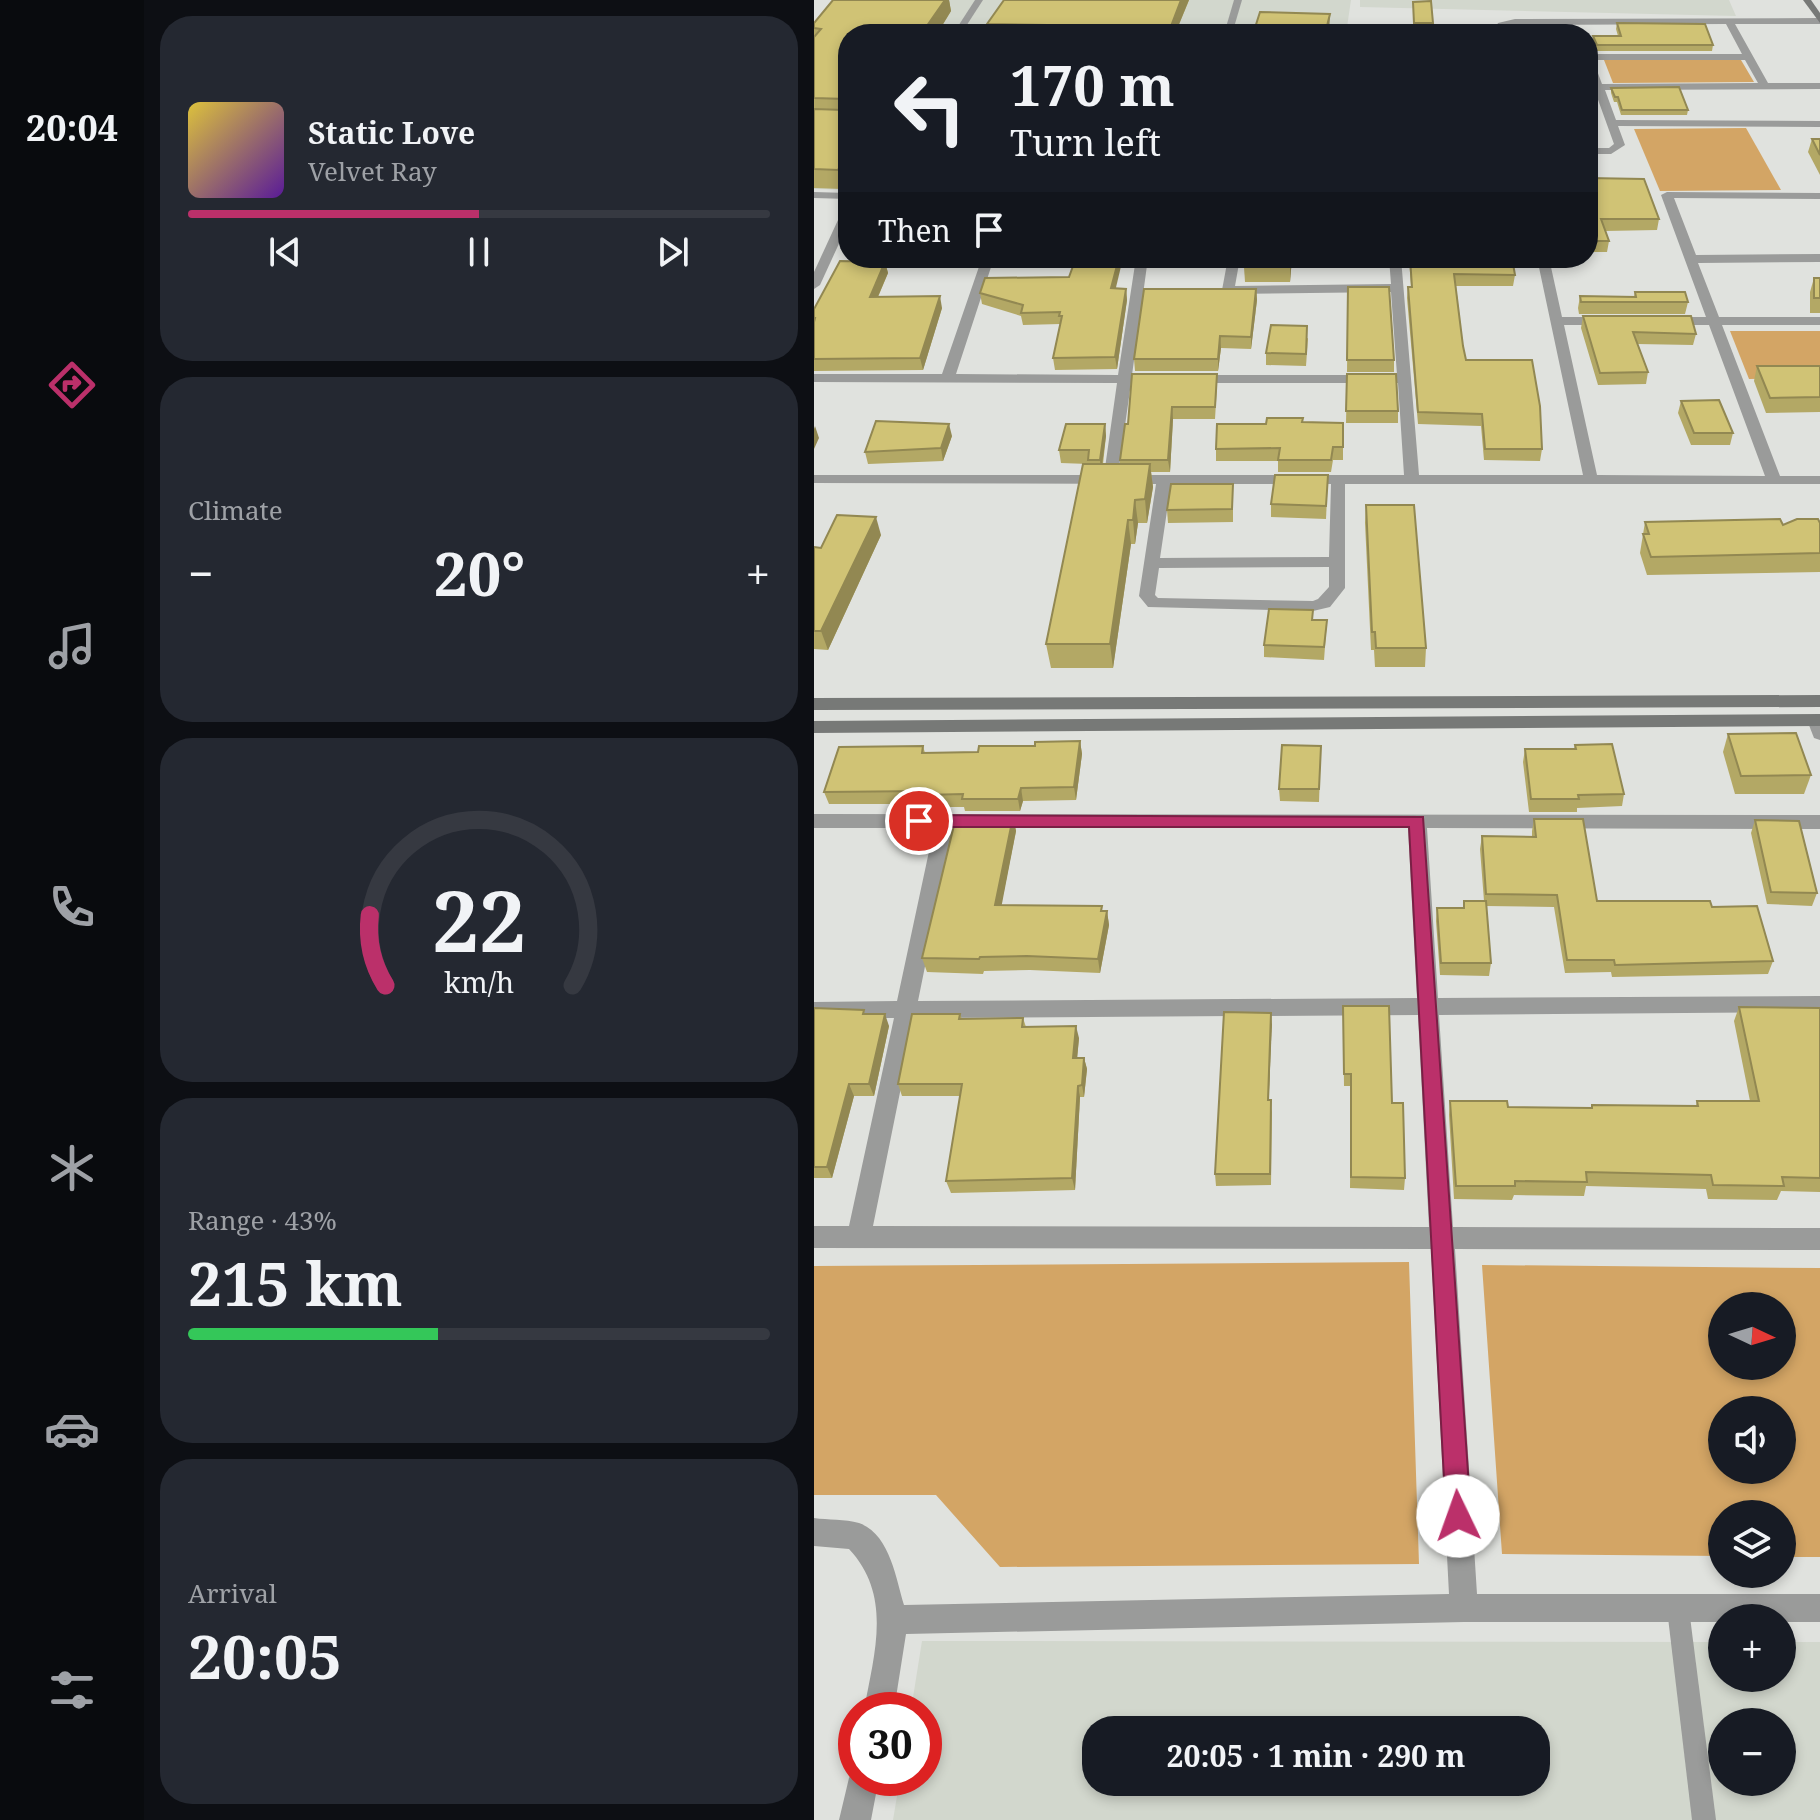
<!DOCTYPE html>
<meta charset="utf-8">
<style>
body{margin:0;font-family:"Noto Serif",serif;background:#242831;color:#f1f3f6;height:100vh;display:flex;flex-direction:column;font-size:30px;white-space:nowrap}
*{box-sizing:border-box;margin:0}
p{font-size:26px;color:#9ea1a6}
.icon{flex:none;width:44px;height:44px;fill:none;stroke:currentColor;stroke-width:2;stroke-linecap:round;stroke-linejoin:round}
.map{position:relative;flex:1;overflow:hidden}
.side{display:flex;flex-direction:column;gap:16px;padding:16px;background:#0d0f14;width:670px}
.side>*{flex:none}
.hud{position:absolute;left:24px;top:24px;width:760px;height:244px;border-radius:32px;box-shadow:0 4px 12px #0003;background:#171b24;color:#f1f3f6;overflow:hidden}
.needle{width:52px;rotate:94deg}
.fabs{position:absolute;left:894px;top:1292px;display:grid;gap:16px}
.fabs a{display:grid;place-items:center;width:88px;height:88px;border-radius:50%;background:#171b24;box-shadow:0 4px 12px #0003;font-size:40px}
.speed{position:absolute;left:24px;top:1692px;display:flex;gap:16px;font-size:40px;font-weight:700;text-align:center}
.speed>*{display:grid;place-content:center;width:104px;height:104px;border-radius:50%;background:#171b24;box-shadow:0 4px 12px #0003;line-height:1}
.speed .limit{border:12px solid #d22;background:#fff;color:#111}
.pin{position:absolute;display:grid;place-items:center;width:68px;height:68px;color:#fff;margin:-34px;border:4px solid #fff;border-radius:50%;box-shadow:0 2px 8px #0007}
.me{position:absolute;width:88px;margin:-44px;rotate:357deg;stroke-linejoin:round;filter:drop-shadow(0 0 6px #0008)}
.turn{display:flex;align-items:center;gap:28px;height:168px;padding:0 40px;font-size:36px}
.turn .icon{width:104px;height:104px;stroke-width:2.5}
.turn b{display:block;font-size:56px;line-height:68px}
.then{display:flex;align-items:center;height:76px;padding:0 40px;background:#0003;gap:16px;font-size:30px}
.big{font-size:60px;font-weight:700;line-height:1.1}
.side .widget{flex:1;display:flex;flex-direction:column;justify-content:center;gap:12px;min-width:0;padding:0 28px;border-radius:32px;background:#242831}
.side .dial{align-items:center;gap:0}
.dial svg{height:208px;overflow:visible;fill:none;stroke:#363941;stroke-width:7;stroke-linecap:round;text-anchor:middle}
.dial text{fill:#f1f3f6;stroke:none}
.song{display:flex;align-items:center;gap:24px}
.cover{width:96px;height:96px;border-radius:12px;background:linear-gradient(135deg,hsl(50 70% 55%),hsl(270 70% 35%))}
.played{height:8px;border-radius:4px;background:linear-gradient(90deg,#bb306a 50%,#363941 50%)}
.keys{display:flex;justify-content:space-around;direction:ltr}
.heat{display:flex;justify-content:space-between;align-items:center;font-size:44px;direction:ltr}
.charge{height:12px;border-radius:6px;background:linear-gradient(90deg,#34c759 43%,#363941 0)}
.trip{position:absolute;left:268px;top:1716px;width:468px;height:80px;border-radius:32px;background:#171b24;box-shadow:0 4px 12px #0003;font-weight:700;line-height:80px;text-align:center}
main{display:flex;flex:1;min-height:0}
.tab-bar{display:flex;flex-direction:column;width:144px;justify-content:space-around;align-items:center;background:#090b0e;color:#9ea1a6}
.tab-bar .icon{width:56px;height:56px}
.tab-bar .selected{color:#bb306a}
.tab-bar b{font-size:36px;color:#f1f3f6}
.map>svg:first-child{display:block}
</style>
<main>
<nav class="tab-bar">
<b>20:04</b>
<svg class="icon selected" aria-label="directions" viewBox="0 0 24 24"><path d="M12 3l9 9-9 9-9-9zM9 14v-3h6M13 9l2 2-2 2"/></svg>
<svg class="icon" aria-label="music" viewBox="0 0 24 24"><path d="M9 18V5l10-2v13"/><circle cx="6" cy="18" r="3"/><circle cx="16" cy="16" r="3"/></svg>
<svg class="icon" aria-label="phone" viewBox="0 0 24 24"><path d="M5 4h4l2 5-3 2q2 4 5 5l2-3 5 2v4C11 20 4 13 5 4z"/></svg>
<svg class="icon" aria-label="climate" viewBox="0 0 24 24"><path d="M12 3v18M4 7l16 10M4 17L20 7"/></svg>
<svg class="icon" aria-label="car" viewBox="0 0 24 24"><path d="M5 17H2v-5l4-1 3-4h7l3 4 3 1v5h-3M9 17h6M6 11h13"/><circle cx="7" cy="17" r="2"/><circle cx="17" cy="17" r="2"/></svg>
<svg class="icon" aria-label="filters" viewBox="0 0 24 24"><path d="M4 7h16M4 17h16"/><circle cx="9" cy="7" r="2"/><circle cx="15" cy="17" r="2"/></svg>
</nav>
<section class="side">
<div class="widget">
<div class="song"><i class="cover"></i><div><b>Static Love</b><p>Velvet Ray</p></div></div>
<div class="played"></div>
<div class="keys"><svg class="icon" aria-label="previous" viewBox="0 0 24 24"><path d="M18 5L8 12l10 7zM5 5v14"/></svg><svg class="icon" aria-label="pause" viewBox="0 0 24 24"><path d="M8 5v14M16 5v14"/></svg><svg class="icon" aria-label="next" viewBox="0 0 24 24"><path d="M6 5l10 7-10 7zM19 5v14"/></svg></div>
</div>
<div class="widget"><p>Climate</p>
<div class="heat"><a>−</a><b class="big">20°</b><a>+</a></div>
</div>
<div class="widget dial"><svg viewBox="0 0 100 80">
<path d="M14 69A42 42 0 1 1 86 69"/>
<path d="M14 69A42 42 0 0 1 8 42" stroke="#bb306a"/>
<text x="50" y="56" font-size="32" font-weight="700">22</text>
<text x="50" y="72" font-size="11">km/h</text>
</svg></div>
<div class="widget"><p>Range · 43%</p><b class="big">215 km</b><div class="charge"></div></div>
<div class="widget"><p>Arrival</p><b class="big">20:05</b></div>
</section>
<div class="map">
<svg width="1006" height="1820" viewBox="0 0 1006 1820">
<rect width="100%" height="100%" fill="#e0e2de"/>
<g fill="#d2d7cd" fill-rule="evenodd">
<path d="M19,0H537L532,34H34V190L0,189V23Z"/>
<path d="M546,0H915L922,16L546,7Z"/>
<path d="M108,1641L908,1642V1678H968V1642H1006V1820H79L86,1778H110V1710H97ZM908,1722H968V1782H908ZM282,1730H722V1782H282Z"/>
</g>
<g fill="#d3a565" fill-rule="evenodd">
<path d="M790,60H927L940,82L799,83Z"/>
<path d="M932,128L967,190L846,191L820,129Z"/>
<path d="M916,331H1006V378L935,379Z"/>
<path d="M595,1262L605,1564L186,1567L122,1495H0V1266Z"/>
<path d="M668,1265L1006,1268V1557H968V1514H908V1556L688,1554ZM968,1306V1366H908V1306ZM968,1410V1470H908V1410Z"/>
</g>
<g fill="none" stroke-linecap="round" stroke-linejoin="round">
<g fill="#9a9b9a" fill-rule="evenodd">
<path d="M161,0H169L147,34H139Z"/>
<path d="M420,0H428L418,34H410Z"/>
<path d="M864,1598L872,1601L875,1609L902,1820H878L853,1609L856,1601Z"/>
</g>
<g fill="#9a9b9a" fill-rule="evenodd">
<path d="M1006,18V24H921L954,83H1006V89L791,90L802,120L1006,121V127L804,126L811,145L797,154H774V148H795L800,144L774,72V54H928L912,24L701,25L691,27L688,34H678L684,23L701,19ZM779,60H931L944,83L788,84Z"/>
<path d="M549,30L636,31L641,34H545Z"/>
<path d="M0,192L34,193V199L0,198Z"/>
<path d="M853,192L1006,193V199L860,198L882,255L1006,254V262L884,263L905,317H1006V325H908L966,476H1006V484H531V588L516,607L499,611L334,607L325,596L342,484L0,483V475H290L303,383L0,382V374H128L168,258H180L142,374L304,375L322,258H334L318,375H345L352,379L345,383H317L304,475H590L584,383H377L370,379L377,375H583L577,292L414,294L408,290L414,258H426L421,286L577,284L575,258H587L605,475H769L723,258H735L748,317H795L801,321L795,325H750L783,475L951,476L895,325H851L845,321L851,317H892L847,195ZM357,484H517L515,557L346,558ZM515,567V587L504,599L499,601L344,598L341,595L345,568Z"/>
<path d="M34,217V224L6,285L0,289V272L24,220Z"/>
<path d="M1002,714L1006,715V740L1000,738L993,720Z"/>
<path d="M0,814L1006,815V829L613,828L624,998L1006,996V1012L625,1015L639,1227L1006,1228V1250L641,1249L663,1594H1006V1622H968V1618H908V1622H650L92,1634L80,1710H50C60,1654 79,1596 35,1549L0,1546V1518C14,1520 31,1519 45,1523C76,1534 82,1579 90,1605L635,1594L617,1249L0,1248V1226H35L80,1018H0V1002L83,1001L120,828H0ZM139,828H594L603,998L104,1001ZM604,1015L615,1227L59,1226L101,1018Z"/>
<path d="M42,1766V1778H65L57,1820H25L35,1778Z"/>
</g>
<g fill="#777977" fill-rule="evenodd">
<path d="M989,0H997L1006,13V23Z"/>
<path d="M1006,695V707L0,710V698Z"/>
<path d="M1006,714V726L0,733V721Z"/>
</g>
</g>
<g fill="#b3a865">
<path d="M19,0H135L137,11L123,34H34V179L28,189L0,188V23Z"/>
<path d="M190,0H375L361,34H175L173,24Z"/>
<path d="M599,2L619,23V28H599Z"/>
<path d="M803,23L899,45L898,51H782L779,42V36H804L802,29Z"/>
<path d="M797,88L874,110L873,115H807L803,102H800L797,93Z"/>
<path d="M998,139H1006V175L994,152Z"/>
<path d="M774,178L845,219L843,230L791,231L795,241L793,252H774Z"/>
<path d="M478,258L476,282H431L430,267Z"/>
<path d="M595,258H698L701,275L699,286H642L649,346L652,360L728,449L726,461L670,460L667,426L604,424L593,298L594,287H597Z"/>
<path d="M71,262L74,273L64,297L128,308L109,370L0,371V309Z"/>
<path d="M1000,278H1006V313H996V292Z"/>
<path d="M534,287L580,360V372H533Z"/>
<path d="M312,289L313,300L303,369L241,370L239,358L246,324L209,325L207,316L168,304L166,293Z"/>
<path d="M442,289L443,300L437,349L407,348L404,371H321L320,359Z"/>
<path d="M821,292L874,302L871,314H765L764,308L766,296L820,297Z"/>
<path d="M769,316L882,334L879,345L823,344L834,372L832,384L784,385L767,328Z"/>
<path d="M494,338L492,366L452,365V353Z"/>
<path d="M943,366H1006V412L952,413L940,381Z"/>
<path d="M403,374V386L401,419H359L356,472H337L339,487L333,523H324L321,544H317L299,668H237L232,644L274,464L247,463L245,450L291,424L292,436L289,464H306V460L314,424Z"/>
<path d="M533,374L584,411V423H532Z"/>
<path d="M867,401L919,433L916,445H877L864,413Z"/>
<path d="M488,422L529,423V460H519L517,472H464V461H402V449Z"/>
<path d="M138,436L129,461L54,464L51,452Z"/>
<path d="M514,475L512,519L457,517V504Z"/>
<path d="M419,496V522L354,523L353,510Z"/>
<path d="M552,505L612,648L611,667H561L560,650H557L551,523Z"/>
<path d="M831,522L969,525L1006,523V572L833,575L826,553Z"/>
<path d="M67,535L14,650L0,649V547L7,548Z"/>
<path d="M499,610V620H513L510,660L450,657V645Z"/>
<path d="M914,734L997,775L990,794H921L909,752Z"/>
<path d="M266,741L268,754L262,800L209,801L206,811H151L150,807H113L112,804H15L10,792L109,746L111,753L164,752Z"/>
<path d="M761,745L810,794L808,806L763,808V812H715L709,762L711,749H760Z"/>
<path d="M507,746L505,802L466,801L465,789Z"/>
<path d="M199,817L202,831L187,905L293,911L295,925L286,973L216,970L170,971L169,974L113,972L108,958Z"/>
<path d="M720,819L783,901L898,907L959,961L954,974L798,977L797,972L751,973L740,907L672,906L677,963L675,976L626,975L622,921L623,908H649L650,901H670L666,849L668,836L718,837V831Z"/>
<path d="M941,820L1003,893L998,906L953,904L937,833Z"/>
<path d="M529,1006L578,1103L591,1178L590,1190L536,1188L537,1086H530Z"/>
<path d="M925,1007L1006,1008V1192L967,1191L963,1200L894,1199L892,1189L772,1186L770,1196L700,1195L698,1200L640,1199L635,1115L636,1101L694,1107L777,1108L778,1105L882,1106L883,1101H936L920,1021Z"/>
<path d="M0,1008L52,1014L75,1026L60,1096H40L18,1178H0Z"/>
<path d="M457,1013L455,1100L458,1112L457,1185L402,1186L401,1174Z"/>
<path d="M146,1014L148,1019L209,1018L212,1027L265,1038L263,1058H270L273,1069L270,1097H266L261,1190L137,1193L132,1181L146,1096H88L84,1084Z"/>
</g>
<g fill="#928852">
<path d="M122,0H135L137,11L123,34H111L110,30Z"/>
<path d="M367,0H375L361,34H354Z"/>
<path d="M516,14L515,34H511Z"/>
<path d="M34,152V179L28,189L24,170Z"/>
<path d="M305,258H309L299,300L297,288Z"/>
<path d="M477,258H478L476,282V267Z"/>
<path d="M71,262L74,273L59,308L56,297Z"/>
<path d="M312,289L313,300L303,369L301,357Z"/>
<path d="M442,289L443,300L437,349V337Z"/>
<path d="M126,296L128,308L109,370L106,358Z"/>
<path d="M406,336L407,348L404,371V359Z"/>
<path d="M358,407L359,419L356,472L354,460Z"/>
<path d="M135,424L138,436L129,461L127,448Z"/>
<path d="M291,424L292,436L287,472L286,460Z"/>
<path d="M1,426L5,438L0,449V429Z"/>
<path d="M336,464L339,487L333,523L331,499Z"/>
<path d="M321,500L324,523L321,544L319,520Z"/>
<path d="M62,517L67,535L14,650L7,631Z"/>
<path d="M314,520L317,544L299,668L296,644Z"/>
<path d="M266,741L268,754L262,800L260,787Z"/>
<path d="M207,788L209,801L206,811L204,799Z"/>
<path d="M199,817L202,831L185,919L181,905Z"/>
<path d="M293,911L295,925L286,973L284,959Z"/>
<path d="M457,1013L458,1025L454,1112V1100Z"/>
<path d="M71,1014L75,1026L60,1096L55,1084Z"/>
<path d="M262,1026L265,1038L262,1070L259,1058Z"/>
<path d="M270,1058L273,1069L270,1097L268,1085Z"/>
<path d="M35,1084L40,1096L18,1178L13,1167Z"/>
<path d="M264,1086L266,1097L261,1190L258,1178Z"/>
</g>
<g fill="#d0c375" stroke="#928852" stroke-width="2">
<path d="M19,0H131L110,30H107L104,34H34V152L24,170L0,169V109L30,110L33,107L32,99L0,98V37L7,29L0,28V23Z"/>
<path d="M190,0H367L354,34H227L232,25L173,24Z"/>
<path d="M617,1L619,23H600L599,2Z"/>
<path d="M446,12L516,14L511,34H439Z"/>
<path d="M803,23L891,24L899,45H783L779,36H807Z"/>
<path d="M694,25H716L717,34H689V32Z"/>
<rect x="600" y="32" width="20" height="2"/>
<path d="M865,87L874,110H808L804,97H801L797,88Z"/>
<path d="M998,139H1006V155Z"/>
<path d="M774,178L830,179L845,219H787L795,241H774Z"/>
<path d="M262,258H305L297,288L312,289L301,357L239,358L248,316H245L246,312L207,313L209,305L166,293L171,278L255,277Z"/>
<path d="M431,258H477L476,267H430Z"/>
<path d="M596,258H698L701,275L640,274L649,346L652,360H718L726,406L728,449H671L668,414L604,412L594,287H598Z"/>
<path d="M26,261L71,262L56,297L126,296L106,358L0,359V322L1,318H0V309Z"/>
<rect x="1000" y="278" width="6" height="20"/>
<path d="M534,287H575L580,360H533Z"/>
<path d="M330,289H442L437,337L406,336L404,359H320Z"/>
<path d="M821,292H871L874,302H767L766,296L822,297Z"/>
<path d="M769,316H877L882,334L819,332L834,372L786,373Z"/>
<path d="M457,325L493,326L492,354L452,353Z"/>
<path d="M943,366H1006V397L956,398Z"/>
<path d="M318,374H403L401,407H358L354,460H306L311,424H314Z"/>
<path d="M533,374H582L584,411H532Z"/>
<path d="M905,400L919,433H880L867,401Z"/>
<path d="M453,418H489L488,422L529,423V447H519L517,460H464L466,448L402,449L403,424H452Z"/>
<path d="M62,421L135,424L127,448L51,452Z"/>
<path d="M252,424H291L286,460H274L275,450H245Z"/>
<path d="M269,464H336L331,499L321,500L319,520H314L296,644H232Z"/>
<path d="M461,475H514L512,506L457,504Z"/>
<path d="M357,484H419L418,509L353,510Z"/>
<path d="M552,505H600L612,648H562L561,632H558Z"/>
<path d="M23,515L62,517L7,631H0V547L7,548Z"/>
<path d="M966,519L969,525L983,519H1004L1006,523V553L837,557L829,534H835L831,522Z"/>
<path d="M455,609L499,610L498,620H513L510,647L450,645Z"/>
<path d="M982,733L997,775L927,776L914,734Z"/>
<path d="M266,741L260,787L207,788L204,799H148L149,794L109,795L110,791L10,792L25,747L109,746L108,753L164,752L165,746H221V742Z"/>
<path d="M798,744L810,794L764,795L765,799H717L711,749H762L761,745Z"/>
<path d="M468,745L507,746L505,789H465Z"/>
<path d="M142,817H199L181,905L288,906L287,911H293L284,959L213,956L166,957L165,959L108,958Z"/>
<path d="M720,819H769L783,901H896L898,907L943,906L959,961L801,965L800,960H753L743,895L672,894L668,836L722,837Z"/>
<path d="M941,820L985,821L1003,893L957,892Z"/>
<path d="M650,901H672L677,963H627L623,908H650Z"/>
<path d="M529,1006H575L578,1103H589L591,1178L537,1177V1074H530Z"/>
<path d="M925,1007L1006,1008V1178L968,1177L970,1186L899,1185L897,1175L772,1172L773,1182L701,1181V1186H642L636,1101H693L694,1107L778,1108V1105L884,1106L883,1101H945Z"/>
<path d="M0,1008L50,1010L49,1014H71L55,1084H35L13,1167H0Z"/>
<path d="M410,1012L457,1013L454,1100H457L456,1174H401Z"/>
<path d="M98,1014H146L145,1019L209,1018L208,1027L262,1026L259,1058H270L268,1085L264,1086L258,1178L132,1181L148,1084H84Z"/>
</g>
<path fill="#bb306a" stroke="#7a1f45" stroke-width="2" d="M105,815L609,817L657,1516L653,1525L644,1529L635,1525L632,1516L595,827H105L96,821Z"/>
</svg>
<div class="fabs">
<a><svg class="needle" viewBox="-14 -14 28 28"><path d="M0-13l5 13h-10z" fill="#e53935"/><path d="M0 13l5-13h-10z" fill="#9ea1a6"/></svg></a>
<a><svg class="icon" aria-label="sound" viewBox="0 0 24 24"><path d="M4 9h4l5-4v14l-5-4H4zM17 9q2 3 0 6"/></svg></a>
<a><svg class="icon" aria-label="layers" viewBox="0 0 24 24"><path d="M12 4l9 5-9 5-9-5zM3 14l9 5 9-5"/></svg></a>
<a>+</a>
<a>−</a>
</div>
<div class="speed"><div class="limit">30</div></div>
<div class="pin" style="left:105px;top:821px;background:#d93025"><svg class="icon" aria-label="arrive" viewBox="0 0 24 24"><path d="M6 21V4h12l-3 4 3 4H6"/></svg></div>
<svg class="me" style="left:644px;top:1516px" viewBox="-20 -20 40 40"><circle r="19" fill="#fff"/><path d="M0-13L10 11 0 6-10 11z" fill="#bb306a"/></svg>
<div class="trip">20:05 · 1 min · 290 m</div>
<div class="hud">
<div class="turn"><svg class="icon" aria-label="left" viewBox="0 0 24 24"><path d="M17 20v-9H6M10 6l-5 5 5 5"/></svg><div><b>170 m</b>Turn left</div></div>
<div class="then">Then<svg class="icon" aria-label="arrive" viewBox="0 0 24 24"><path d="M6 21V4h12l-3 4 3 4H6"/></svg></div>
</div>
</div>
</main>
